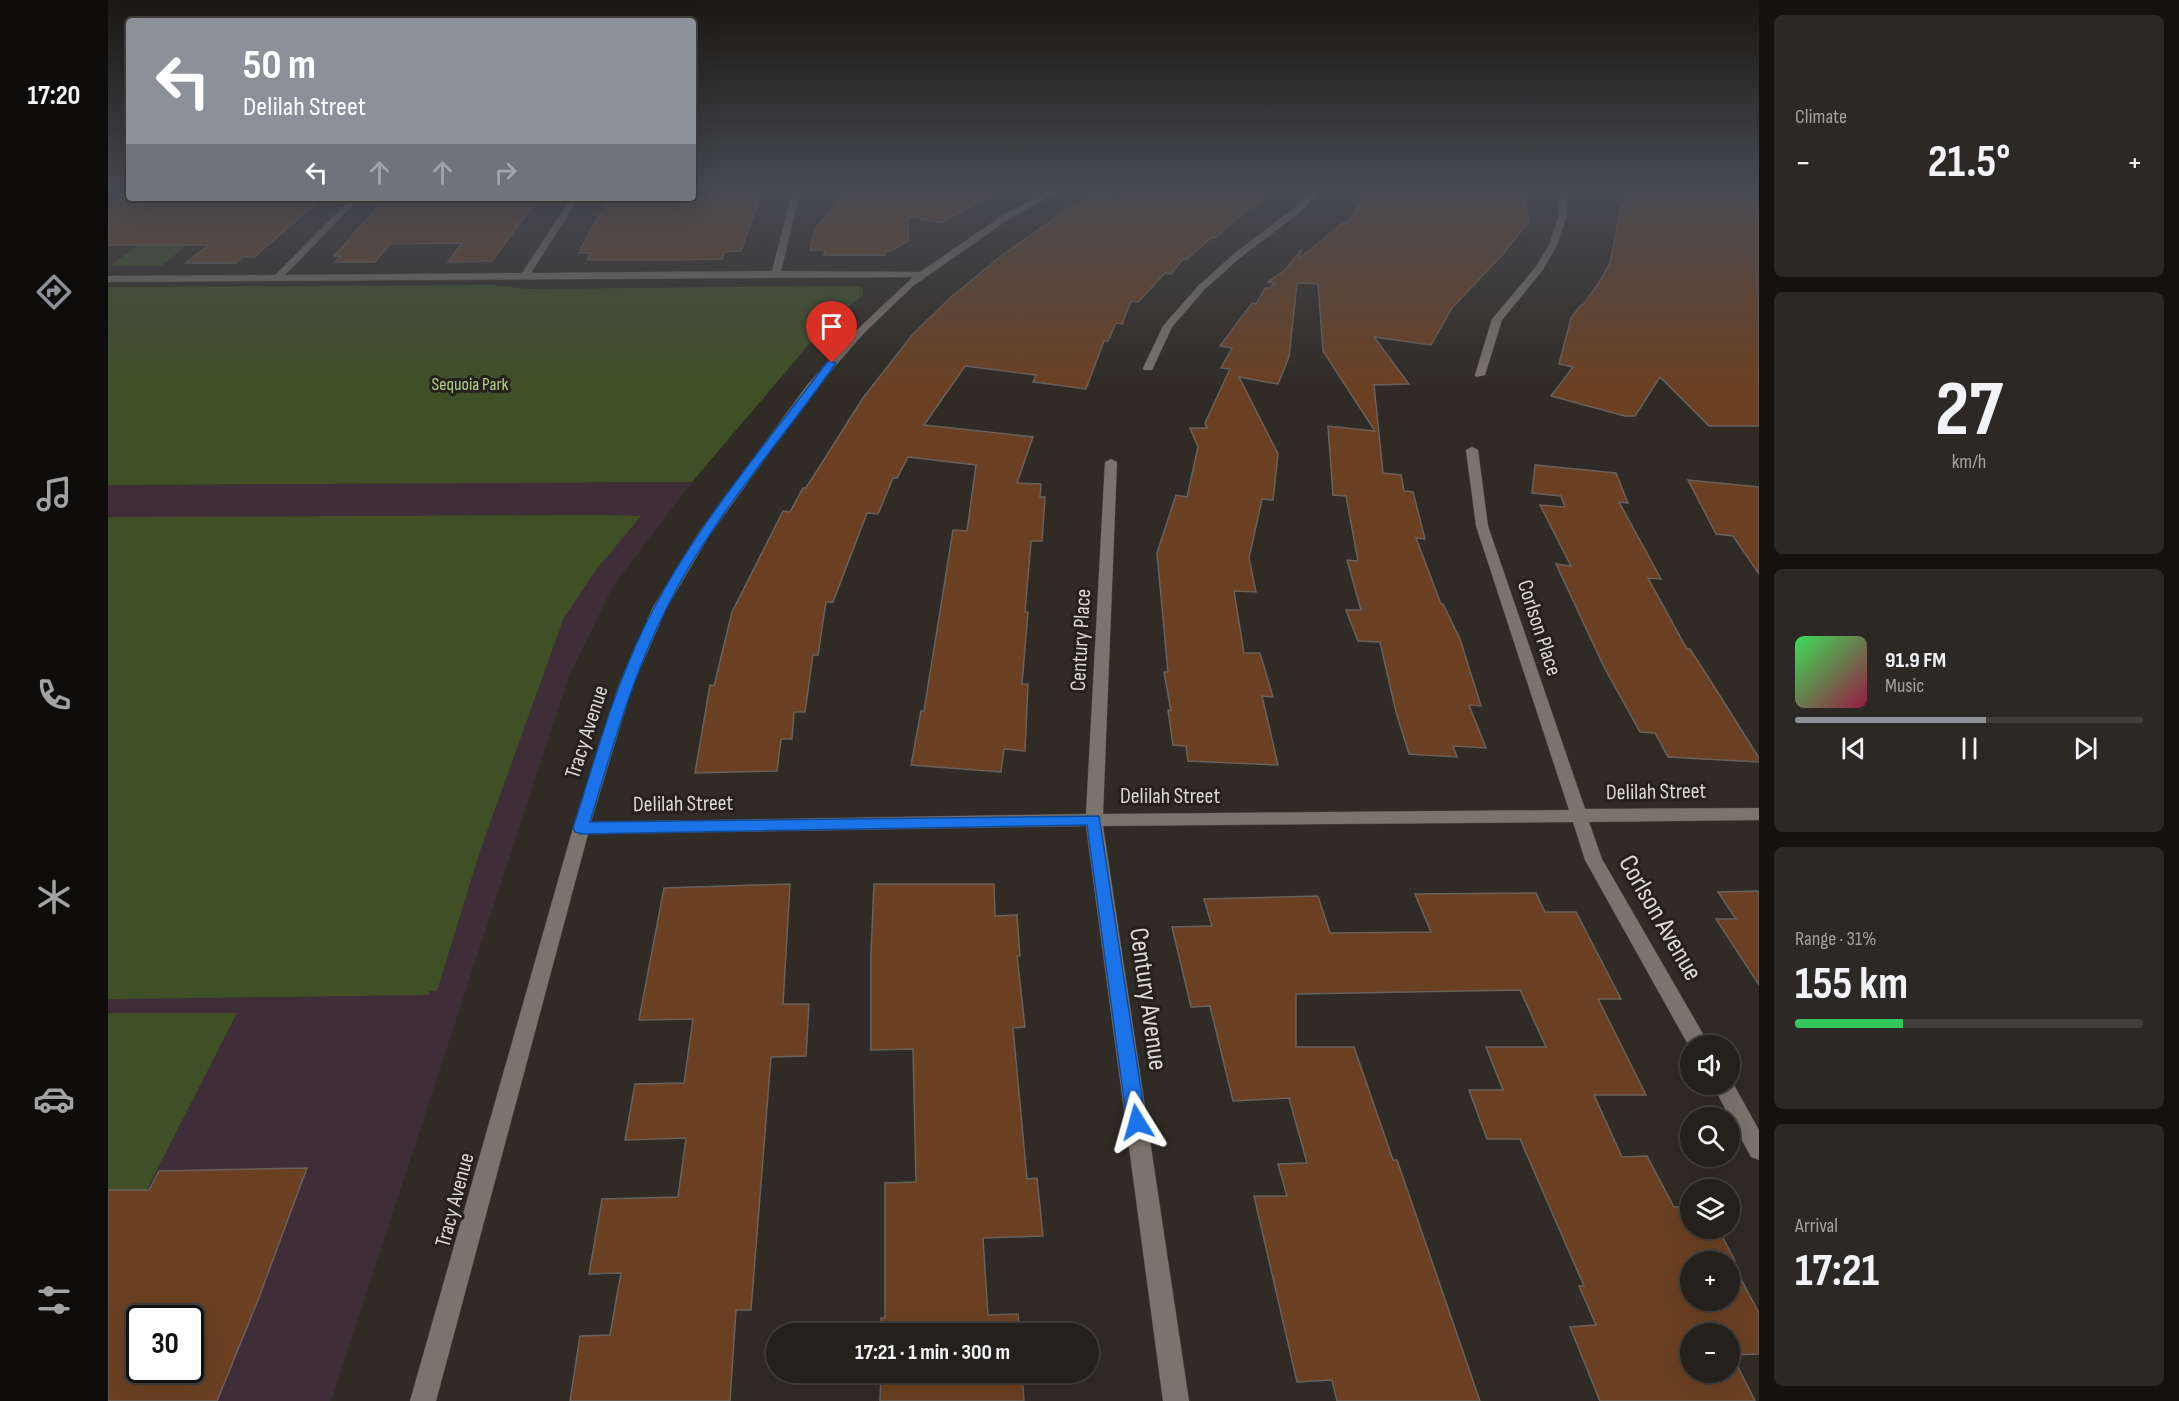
<!DOCTYPE html>
<meta charset="utf-8">
<style>
body{margin:0;font-family:"Sofia Sans Condensed",sans-serif;background:#2c2825;color:#f1f3f6;height:100vh;display:flex;flex-direction:column;font-size:22px;white-space:nowrap}
*{box-sizing:border-box;margin:0}
p{font-size:20px;color:#a3a3a3}
.icon{flex:none;width:33px;height:33px;fill:none;stroke:currentColor;stroke-width:2;stroke-linecap:round;stroke-linejoin:round}
.map{position:relative;flex:1;overflow:hidden}
.details{display:flex;flex-direction:column;gap:15px;padding:15px;background:#14120f;width:420px}
.details>*{flex:none}
.hud{position:absolute;left:18px;top:18px;width:570px;height:183px;border-radius:6px;box-shadow:0 6px 24px #0002,0 0 0 2px #413e3b;background:#8c9099;color:#fff;overflow:hidden}
.controls{position:absolute;left:1572px;top:1035px;display:grid;gap:12px}
.controls a{display:grid;place-items:center;width:60px;height:60px;border-radius:50%;background:#24201c;box-shadow:0 6px 24px #0002,0 0 0 2px #413e3b;font-size:30px}
.speed{position:absolute;left:18px;top:1305px;display:flex;gap:12px;font-size:30px;font-weight:700;text-align:center}
.speed>*{display:grid;place-content:center;width:78px;height:78px;border-radius:50%;background:#24201c;box-shadow:0 6px 24px #0002,0 0 0 2px #413e3b;line-height:1}
.speed .limit{border:3px solid #111;border-radius:9px;background:#fff;color:#111}
.pin{position:absolute;display:grid;place-items:center;width:51px;height:51px;color:#fff;margin:-62px -26px;border-radius:50% 50% 50% 0;rotate:-45deg;box-shadow:0 0 6px #0007}
.pin .icon{rotate:45deg}
.me{position:absolute;width:66px;margin:-33px;rotate:352deg;stroke-linejoin:round;filter:drop-shadow(0 0 4px #0008)}
.turn{display:flex;align-items:center;gap:21px;height:126px;padding:0 18px;font-size:27px}
.turn .icon{width:78px;height:78px;stroke-width:2.5}
.turn b{display:block;font-size:42px;line-height:51px}
.lanes{display:flex;align-items:center;height:57px;padding:0 18px;background:#0003;justify-content:center;gap:30px;direction:ltr}
.lanes .off{opacity:.35}
.big{font-size:45px;font-weight:700;line-height:1.1}
.details .card{flex:1;display:flex;flex-direction:column;justify-content:center;gap:9px;min-width:0;padding:0 21px;border-radius:9px;background:#2c2825}
.details .dial{align-items:center;gap:0}
.dial b{font-size:78px;line-height:1}
.song{display:flex;align-items:center;gap:18px}
.cover{width:72px;height:72px;border-radius:9px;background:linear-gradient(135deg,hsl(130 70% 55%),hsl(340 70% 35%))}
.played{height:6px;border-radius:3px;background:linear-gradient(90deg,#8c9099 55%,#413e3b 55%)}
.keys{display:flex;justify-content:space-around;direction:ltr}
.heat{display:flex;justify-content:space-between;align-items:center;font-size:33px;direction:ltr}
.charge{height:9px;border-radius:4px;background:linear-gradient(90deg,#34c759 31%,#413e3b 0)}
.trip{position:absolute;left:658px;top:1323px;width:333px;height:60px;border-radius:30px;background:#24201c;box-shadow:0 6px 24px #0002,0 0 0 2px #413e3b;font-weight:700;line-height:60px;text-align:center}
main{display:flex;flex:1;min-height:0}
.dock{display:flex;flex-direction:column;width:108px;justify-content:space-around;align-items:center;background:#0e0d0b;color:#a3a3a3}
.dock .icon{width:42px;height:42px}
.dock .selected{color:#8c9099}
.dock b{font-size:27px;color:#f1f3f6}
.map>svg:first-child{display:block}
</style>
<main>
<nav class="dock">
<b>17:20</b>
<svg class="icon selected" aria-label="directions" viewBox="0 0 24 24"><path d="M12 3l9 9-9 9-9-9zM9 14v-3h6M13 9l2 2-2 2"/></svg>
<svg class="icon" aria-label="music" viewBox="0 0 24 24"><path d="M9 18V5l10-2v13"/><circle cx="6" cy="18" r="3"/><circle cx="16" cy="16" r="3"/></svg>
<svg class="icon" aria-label="phone" viewBox="0 0 24 24"><path d="M5 4h4l2 5-3 2q2 4 5 5l2-3 5 2v4C11 20 4 13 5 4z"/></svg>
<svg class="icon" aria-label="climate" viewBox="0 0 24 24"><path d="M12 3v18M4 7l16 10M4 17L20 7"/></svg>
<svg class="icon" aria-label="car" viewBox="0 0 24 24"><path d="M5 17H2v-5l4-1 3-4h7l3 4 3 1v5h-3M9 17h6M6 11h13"/><circle cx="7" cy="17" r="2"/><circle cx="17" cy="17" r="2"/></svg>
<svg class="icon" aria-label="filters" viewBox="0 0 24 24"><path d="M4 7h16M4 17h16"/><circle cx="9" cy="7" r="2"/><circle cx="15" cy="17" r="2"/></svg>
</nav>
<div class="map">
<svg width="1651" height="1401" viewBox="0 0 1651 1401">
<rect width="100%" height="100%" fill="#302b25"/>
<path fill="#3f2d37" fill-rule="evenodd" d="M584,482L505,586L460,679L223,1401H0V485ZM32,1318H82V1370H32Z"/>
<g fill="#3f5026">
<path d="M92,198H137L53,266H2Z"/>
<path d="M385,285L421,289L744,286L755,288V295L708,336L584,482L0,485V287Z"/>
<path d="M493,515L533,516L487,571L455,620L372,851L329,991H322L320,995L0,999V517Z"/>
<path d="M0,1013H129L37,1193H0Z"/>
</g>
<g fill="#6b4022" stroke="#69615c" stroke-width="1.5" fill-rule="evenodd">
<path d="M601,191H654L633,251L616,252L614,259L569,260H479L483,253H471L483,228L503,198H598Z"/>
<path d="M739,191H889L833,223L800,216V241L783,251H777V255H716L717,250H702L707,229Z"/>
<path d="M1014,191H1165L1122,224L1108,238L1104,237L1079,259H1075L1063,274L1057,273L1030,302L1023,301L1014,324L1008,323L1000,341H996L978,389L925,382L928,375L857,366L816,425L925,437L909,483L933,484L932,497H937L934,541H923L917,612H920L914,684H920L917,751L896,749L893,772L803,765L813,711H816L845,530L859,531L868,465L800,457L789,478H785L770,514L759,513L725,602H718L710,655H705L697,712H686L684,739H673L669,771L587,773L602,685L606,686L624,612L675,511L682,512L695,488H698L755,398L805,334L842,298L893,256L963,207L989,196L1013,201Z"/>
<path d="M1260,191H1415L1421,221L1395,254L1344,308L1323,345L1266,337L1301,384L1266,385L1275,473L1293,475L1296,491L1305,492L1317,539L1308,538L1333,604H1335L1352,639L1373,706L1361,705L1378,748L1345,746L1349,757L1301,754L1288,712L1272,642L1250,641L1238,610H1253L1239,560L1250,561L1238,496L1225,495L1220,426L1267,431L1215,351L1210,284L1189,283L1181,357L1170,384L1131,377L1170,454L1165,500L1154,499L1141,558L1148,592L1126,591L1136,653H1152L1165,697L1154,696L1170,765L1080,761L1078,746L1065,745L1060,710L1063,711L1056,672H1060L1049,553L1068,495L1079,497L1090,447L1082,428H1099L1097,423L1122,369L1113,368L1124,348L1112,346L1144,303L1148,304L1157,288H1162L1167,283L1160,282L1178,269L1193,250L1192,258L1236,222L1240,223Z"/>
<path d="M1511,191H1634L1639,199L1651,200V426H1601L1552,377L1527,416H1517L1443,396L1465,367L1451,364L1463,318L1473,305H1475L1494,278L1502,263L1513,206H1521Z"/>
<path d="M15,198H199L213,199L146,257H134L128,263H78L101,245H0V208Z"/>
<path d="M419,198L429,199L384,261L340,262L354,243L282,244L267,262H227L233,256H226L277,199Z"/>
<path d="M1427,465L1508,473L1520,503L1511,502L1553,579L1540,578L1579,649H1582L1602,680L1651,758V762L1560,757L1547,733L1532,732L1496,667L1448,564L1463,566L1432,505L1457,507L1453,496L1424,493Z"/>
<path d="M1580,480L1651,487V574L1625,536L1608,534Z"/>
<path d="M682,884L675,1004H701L698,1056L663,1057L643,1310H628L622,1401H462L472,1336L502,1335L513,1273L481,1274L494,1199L570,1197L578,1138L517,1140L527,1084L576,1083L585,1019L531,1020L556,888Z"/>
<path d="M766,884H886L887,916L909,915L912,956H909L917,1027L905,1028L919,1179L929,1178L935,1236L875,1238L880,1315L910,1314L912,1334H773V1318H777V1183L808,1182L805,1049L763,1050V953Z"/>
<path d="M1651,891V985L1608,919H1628L1610,892Z"/>
<path d="M1428,893L1437,912H1468L1513,999H1490L1538,1095H1486L1514,1157L1539,1156L1566,1207L1582,1206V1228H1610L1627,1261L1624,1262L1651,1313V1354L1624,1355L1647,1401H1492L1462,1327L1488,1325L1471,1286H1476L1412,1139H1379L1361,1090H1395L1378,1047H1438L1412,990L1188,994V1047H1246L1285,1160H1289L1372,1401H1229L1224,1380L1189,1382L1146,1196H1179L1170,1164L1199,1163L1181,1098L1125,1101L1102,1006L1083,1007L1064,927L1104,926L1096,899L1210,896L1222,933L1323,932L1307,894ZM1582,1262H1622V1300H1582ZM1582,1334H1622V1372H1582Z"/>
<path d="M199,1168L150,1300L109,1401H0V1190H41L51,1171ZM32,1318H82V1370H32Z"/>
<path d="M773,1372H914L916,1401H772Z"/>
</g>
<g fill="none" stroke-linecap="round" stroke-linejoin="round">
<defs>
<g id="street">
<path d="M689,191H697L690,200L673,271L812,272L895,215L942,191H951L901,219L805,286L757,332L708,388L601,536L559,607L524,687L483,822L978,814L997,462L1003,459L1009,462L995,814L1461,810L1368,526L1358,450L1364,447L1370,450L1380,526L1477,809L1651,808V820L1481,822L1494,859L1602,1046H1582V1048L1477,860L1465,822L995,826L1081,1401H1055L978,826L480,834L328,1401H302L465,828L510,687L545,607L591,532L700,384L751,328L805,277L0,282V276L167,275L244,198H252L177,275L414,273L463,198H471L423,273L664,271L682,200Z"/>
<path d="M1204,191H1212L1196,209L1133,257L1097,289L1064,327L1044,370H1036L1035,368L1055,326L1091,285L1127,253L1190,205Z"/>
<path d="M1451,191H1459V214L1449,245L1434,271L1394,320L1377,375L1368,377L1367,375L1384,319L1427,268L1441,245L1451,214Z"/>
<path d="M1622,1078L1651,1130V1160L1643,1157L1604,1084H1622Z"/>
</g>
</defs>
<use href="#street" stroke="#4b4642" stroke-width="1"/>
<use href="#street" fill="#7a746d" fill-rule="evenodd"/>
</g>
<linearGradient id="sky" x2="0" y2="1"><stop stop-color="#1a1814"/><stop offset="0.49" stop-color="#484a51"/><stop offset="1" stop-color="#484a51" stop-opacity="0"/></linearGradient>
<rect width="1651" height="387" fill="url(#sky)"/>
<path fill="#1a73e8" stroke="#114b97" stroke-width="1.5" d="M720,361L728,363C671,444 603,519 559,607C524,676 504,749 482,822L991,816L1038,1122L1035,1128L1029,1131L1022,1128L1019,1122L979,825L473,834L467,832L465,828C489,753 509,676 547,606C594,518 660,441 720,361Z"/>
<g text-anchor="middle" dominant-baseline="central" stroke-width="6" stroke-linejoin="round" paint-order="stroke">
<g font-size="18" fill="#b2d288" stroke="#26211c">
<text x="362" y="384">Sequoia Park</text>
</g>
<g font-size="22" fill="#dcd9d5" stroke="#26211c">
<text transform="translate(1431 628) rotate(72)">Corlson Place</text>
<text transform="translate(973 640) rotate(-87)">Century Place</text>
<text transform="translate(479 732) rotate(-72)">Tracy Avenue</text>
<text transform="translate(1548 792) rotate(-1)">Delilah Street</text>
<text x="1062" y="796">Delilah Street</text>
<text transform="translate(575 804) rotate(-1)">Delilah Street</text>
<text transform="translate(347 1200) rotate(-75)">Tracy Avenue</text>
</g>
<g font-size="27" fill="#dcd9d5" stroke="#26211c">
<text transform="translate(1552 918) rotate(60)">Corlson Avenue</text>
<text transform="translate(1040 999) rotate(82)">Century Avenue</text>
</g>
</g>
</svg>
<div class="controls">
<a><svg class="icon" aria-label="sound" viewBox="0 0 24 24"><path d="M4 9h4l5-4v14l-5-4H4zM17 9q2 3 0 6"/></svg></a>
<a><svg class="icon" aria-label="search" viewBox="0 0 24 24"><circle cx="10" cy="10" r="6"/><path d="M15 15l6 6"/></svg></a>
<a><svg class="icon" aria-label="layers" viewBox="0 0 24 24"><path d="M12 4l9 5-9 5-9-5zM3 14l9 5 9-5"/></svg></a>
<a>+</a>
<a>−</a>
</div>
<div class="speed"><div class="limit">30</div></div>
<div class="pin" style="left:724px;top:363px;background:#d93025"><svg class="icon" aria-label="arrive" viewBox="0 0 24 24"><path d="M6 21V4h12l-3 4 3 4H6"/></svg></div>
<svg class="me" style="left:1029px;top:1122px" viewBox="-20 -20 40 40"><path d="M0-17L14 15 0 8-14 15z" fill="#1a73e8" stroke="#fff" stroke-width="4"/></svg>
<div class="trip">17:21 · 1 min · 300 m</div>
<div class="hud">
<div class="turn"><svg class="icon" aria-label="left" viewBox="0 0 24 24"><path d="M17 20v-9H6M10 6l-5 5 5 5"/></svg><div><b>50 m</b>Delilah Street</div></div>
<div class="lanes"><svg class="icon" aria-label="left" viewBox="0 0 24 24"><path d="M17 20v-9H6M10 6l-5 5 5 5"/></svg><svg class="icon off" aria-label="ahead" viewBox="0 0 24 24"><path d="M12 20V5M6 11l6-6 6 6"/></svg><svg class="icon off" aria-label="ahead" viewBox="0 0 24 24"><path d="M12 20V5M6 11l6-6 6 6"/></svg><svg class="icon off" aria-label="right" viewBox="0 0 24 24"><path d="M7 20v-9h11M14 6l5 5-5 5"/></svg></div>
</div>
</div>
<section class="details">
<div class="card"><p>Climate</p>
<div class="heat"><a>−</a><b class="big">21.5°</b><a>+</a></div>
</div>
<div class="card dial"><b>27</b><p>km/h</p></div>
<div class="card">
<div class="song"><i class="cover"></i><div><b>91.9 FM</b><p>Music</p></div></div>
<div class="played"></div>
<div class="keys"><svg class="icon" aria-label="previous" viewBox="0 0 24 24"><path d="M18 5L8 12l10 7zM5 5v14"/></svg><svg class="icon" aria-label="pause" viewBox="0 0 24 24"><path d="M8 5v14M16 5v14"/></svg><svg class="icon" aria-label="next" viewBox="0 0 24 24"><path d="M6 5l10 7-10 7zM19 5v14"/></svg></div>
</div>
<div class="card"><p>Range · 31%</p><b class="big">155 km</b><div class="charge"></div></div>
<div class="card"><p>Arrival</p><b class="big">17:21</b></div>
</section>
</main>
